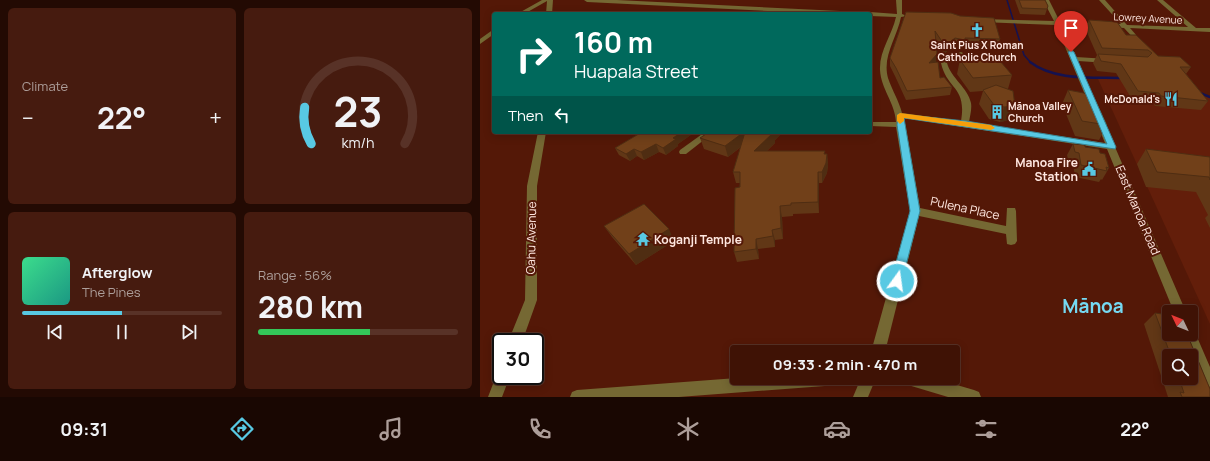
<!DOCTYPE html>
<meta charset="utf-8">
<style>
body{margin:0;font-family:Manrope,sans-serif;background:#461b0f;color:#f1f3f6;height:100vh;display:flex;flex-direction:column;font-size:15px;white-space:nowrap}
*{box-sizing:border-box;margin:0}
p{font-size:13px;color:#ad9e9a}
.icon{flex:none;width:22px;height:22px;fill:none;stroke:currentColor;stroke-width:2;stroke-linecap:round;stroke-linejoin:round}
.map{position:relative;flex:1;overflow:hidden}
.drawer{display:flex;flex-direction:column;gap:8px;padding:8px;background:#230a03;width:480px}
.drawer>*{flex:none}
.top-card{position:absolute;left:12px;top:12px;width:380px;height:122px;border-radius:4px;box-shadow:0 2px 10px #0003,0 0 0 1px #583227;background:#00695c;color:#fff;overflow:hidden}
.needle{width:26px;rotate:313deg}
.controls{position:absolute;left:682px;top:305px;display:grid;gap:8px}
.controls a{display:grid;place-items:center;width:36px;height:36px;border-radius:4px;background:#3f1205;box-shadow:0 2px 10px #0003,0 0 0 1px #583227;font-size:20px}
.speed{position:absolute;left:12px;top:333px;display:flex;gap:8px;font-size:20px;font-weight:700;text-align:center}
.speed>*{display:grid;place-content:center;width:52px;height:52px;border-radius:50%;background:#3f1205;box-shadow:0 2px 10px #0003,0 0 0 1px #583227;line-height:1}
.speed .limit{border:2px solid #111;border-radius:6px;background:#fff;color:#111}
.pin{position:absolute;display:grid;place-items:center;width:34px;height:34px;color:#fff;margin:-41px -17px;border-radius:50% 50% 50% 0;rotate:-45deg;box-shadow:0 0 4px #0007}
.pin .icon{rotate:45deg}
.me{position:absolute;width:44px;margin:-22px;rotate:14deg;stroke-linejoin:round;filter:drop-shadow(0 0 3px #0008)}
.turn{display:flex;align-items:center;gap:14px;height:84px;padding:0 16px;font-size:18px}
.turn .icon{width:52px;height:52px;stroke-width:2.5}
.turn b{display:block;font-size:28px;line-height:34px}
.then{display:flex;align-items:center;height:38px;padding:0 16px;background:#0003;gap:8px;font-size:15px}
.big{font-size:30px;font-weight:700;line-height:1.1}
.drawer .tile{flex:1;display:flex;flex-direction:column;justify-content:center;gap:6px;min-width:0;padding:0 14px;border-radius:6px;background:#461b0f}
.drawer .dial{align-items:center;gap:0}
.dial svg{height:104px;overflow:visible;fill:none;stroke:#583227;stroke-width:7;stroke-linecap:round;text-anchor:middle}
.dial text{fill:#f1f3f6;stroke:none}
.song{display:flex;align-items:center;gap:12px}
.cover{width:48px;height:48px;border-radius:6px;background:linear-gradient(135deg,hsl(150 70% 55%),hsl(170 70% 35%))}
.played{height:4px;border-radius:2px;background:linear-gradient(90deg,#58c9e3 50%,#583227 50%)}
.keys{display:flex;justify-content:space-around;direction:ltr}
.heat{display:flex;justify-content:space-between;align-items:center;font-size:22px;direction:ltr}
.charge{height:6px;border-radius:3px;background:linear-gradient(90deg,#34c759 56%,#583227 0)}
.drawer .tiles{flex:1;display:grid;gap:8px;grid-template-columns:repeat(2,1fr)}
.trip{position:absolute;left:250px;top:345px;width:230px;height:40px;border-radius:4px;background:#3f1205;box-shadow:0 2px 10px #0003,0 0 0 1px #583227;font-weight:700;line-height:40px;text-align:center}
.tabs{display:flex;height:64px;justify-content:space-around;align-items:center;background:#190702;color:#ad9e9a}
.tabs .icon{width:28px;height:28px}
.tabs .selected{color:#58c9e3}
.tabs b{font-size:18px;color:#f1f3f6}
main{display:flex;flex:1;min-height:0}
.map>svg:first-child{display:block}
</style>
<main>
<section class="drawer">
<div class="tiles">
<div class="tile"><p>Climate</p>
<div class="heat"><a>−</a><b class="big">22°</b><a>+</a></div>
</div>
<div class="tile dial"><svg viewBox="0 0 100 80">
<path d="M14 69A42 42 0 1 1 86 69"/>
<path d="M14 69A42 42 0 0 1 9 41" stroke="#58c9e3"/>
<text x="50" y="56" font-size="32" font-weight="700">23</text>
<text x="50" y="72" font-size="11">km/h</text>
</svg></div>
<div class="tile">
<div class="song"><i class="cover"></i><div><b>Afterglow</b><p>The Pines</p></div></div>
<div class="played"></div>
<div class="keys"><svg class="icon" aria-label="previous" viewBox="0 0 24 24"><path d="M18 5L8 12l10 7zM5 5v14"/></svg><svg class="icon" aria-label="pause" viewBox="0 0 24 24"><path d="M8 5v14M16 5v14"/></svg><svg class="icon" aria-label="next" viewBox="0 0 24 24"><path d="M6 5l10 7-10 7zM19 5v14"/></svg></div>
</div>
<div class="tile"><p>Range · 56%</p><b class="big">280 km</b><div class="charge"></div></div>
</div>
</section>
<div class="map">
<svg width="730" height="397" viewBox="0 0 730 397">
<rect width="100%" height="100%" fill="#541807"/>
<path fill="#631e0a" d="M618,79H646L700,86L730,97V324Z"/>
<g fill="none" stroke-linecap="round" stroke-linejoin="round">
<path stroke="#15124f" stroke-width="1.5" d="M527,0L544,55L551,63"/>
<g stroke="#15124f" stroke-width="2.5">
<path d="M550,62C575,81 612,77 642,78"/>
<path d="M720,93L730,97"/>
</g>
<g fill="#756833" fill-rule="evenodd">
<path d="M62,0H73L72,14H66L67,1L44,14H37Z"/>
<path d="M104,0H137L381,12L384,14H350L107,2Z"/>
<path d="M416,0H422V14L427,16L421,17C417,38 402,56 408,78C412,90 419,101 422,113L481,121C487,86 467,90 461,63L464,58L481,52L483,53V55L469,60L467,63C471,78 488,88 491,103C492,109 490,116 489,122L625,143L576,25L502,22L500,21V19L574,21L563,0H569L580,22L641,24L619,0H625L647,25L708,27L677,0H683L716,28H730V32L650,28L664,44L661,46L644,28L582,25L596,57L628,59L631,61L628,63L598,61L706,312H694L627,149L424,118L440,208L526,226L527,208H535L536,211L537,241L535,244L531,245L527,244L526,234L439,216L405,352H391L430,211L416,127L390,126V122H416C415,103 401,89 400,70C399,51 412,35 416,17L390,16V14H387L390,12L417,14Z"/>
<path d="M14,29V34L0,44V39Z"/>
<path d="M58,132H66L57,186V300L42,342H28L45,300L47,186Z"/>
<path d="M225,132H234L206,154H200L199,152L200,150Z"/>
<path d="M711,328L714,330L730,367V387C716,382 708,348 702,334H711Z"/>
<path d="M21,370V376H30L22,397H8L18,371Z"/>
<path d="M257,378H365L363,383L358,385L199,397H90L92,392L97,390Z"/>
<path d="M381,378H396L388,397H373Z"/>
<path d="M421,378H453L494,390L499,392L501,397H468L428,385L423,383Z"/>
</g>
</g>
<g fill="#613716" fill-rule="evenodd">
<path d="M535,0H565L568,6L565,15L540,14Z"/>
<path d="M426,12L520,39L517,47L484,46V48L474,45L464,54L456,42L457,54L456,62L460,78L472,87L470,95L426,100L415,76L410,66V58Z"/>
<path d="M609,20L646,35L678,56L711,67L706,74L728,101L721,110L675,106L673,103L653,101L636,73L617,71L613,63L617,55L605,28Z"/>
<path d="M481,55L532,75L528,89H526L530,120L520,122L509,119L499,104L503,91L490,92L477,74Z"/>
<path d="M588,90L612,101L627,125L619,140L595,136L582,104Z"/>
<path d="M162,132H215L198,144V146L186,155L179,152L164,160L157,156L150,161L139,155L135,148Z"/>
<path d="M300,135L295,140V143L287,151L347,154L348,165L347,173L342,183H339V213L313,214V216L302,217L303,239L295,240V247L278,249L279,259L257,262L254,252L260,183H256L253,172L261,147L248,157L224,149L220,138Z"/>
<path d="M593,144L605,147L629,168L622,180L621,179L619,182L595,177L593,164H589L587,155Z"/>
<path d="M666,149L730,157V228L725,218L728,215L716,192L666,187L657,164Z"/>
<path d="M124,226L194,241L156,265L132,237Z"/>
<path d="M675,313L689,315V334H707L730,389V397H688L664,324ZM689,356H711V378H689Z"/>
</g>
<g fill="#4f2d12">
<path d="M475,38L474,45L464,54L465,46Z"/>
<path d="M457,54L456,62L449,63Z"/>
<path d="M535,106L530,120L520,122L524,107Z"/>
<path d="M202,132H215L198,144V146L186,155L183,148L193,138Z"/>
<path d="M264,132H266L268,141L248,157L245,146Z"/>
<path d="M291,132H299L300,135L295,140V143L276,161L274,151Z"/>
<path d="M176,144L179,152L164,160L161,152Z"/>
<path d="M154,149L157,156L150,161L146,154Z"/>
<path d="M347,154L348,165L347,173L342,183V172Z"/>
<path d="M338,172L339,183V213L338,202Z"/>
<path d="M300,206L302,217L303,239L301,228Z"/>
<path d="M189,229L194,241L156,265L149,254Z"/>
<path d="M292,230L295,240V247L293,236Z"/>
<path d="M276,239L278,249L279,259L276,249Z"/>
</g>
<g fill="#714019" stroke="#4f2d12">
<path d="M539,0H565L568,6L567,9L542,8Z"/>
<path d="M426,12L471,13L480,16L514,18L520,39L485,38V40L475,38L465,46L455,31L457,54L449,63L458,62L460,78L464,77L472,87L427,91L416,68L410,58Z"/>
<path d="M609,20L637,22L646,35H656L678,56L700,57L711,67H700L728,101L681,96L679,93L658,91L641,64L621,61L618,54L668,57L672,53L668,50L622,48Z"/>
<path d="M514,54L532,75L493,78L480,60H484L481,55Z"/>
<path d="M516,85L533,91L535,106L524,107L514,105L503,90Z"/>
<path d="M588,90L609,94L612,101L616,102L627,125L602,121Z"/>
<path d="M162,132H202L193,138L196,139L183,148L176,144L161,152L154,149L146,154L135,148Z"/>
<path d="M229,132H264L245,146L220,138Z"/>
<path d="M265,132H294L274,151H345L344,154H347L346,163L342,172H338V202L311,203V205L300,206L301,228L292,230L293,236L276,239V249L254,252L255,188L260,187V172H253Z"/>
<path d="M593,144L605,145V147L619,149L620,153L625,154L629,168L626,167L627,171L601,165L599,153L595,152Z"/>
<path d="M666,149L730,157V180L729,177L677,172Z"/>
<path d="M164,204L189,229L149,254L124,226Z"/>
<path d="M675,313L689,315V334H707L730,389V397H702L700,392L704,393L699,378H711V356H691Z"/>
</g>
<path fill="#58c9e3" stroke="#398394" d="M591,50L594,52L636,147L635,149L424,118L440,211L422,281L421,285H413L411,281L430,211L417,125L418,114L486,121L627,144L588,52Z"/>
<path fill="#f59e0b" d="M420,113L511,125L515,128L511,130L424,118V121L420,124L417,121V115Z"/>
<defs>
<symbol id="church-bare" viewBox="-9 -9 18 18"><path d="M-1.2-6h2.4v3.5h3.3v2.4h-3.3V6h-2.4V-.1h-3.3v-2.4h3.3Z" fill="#58c9e3" stroke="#541807" stroke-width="2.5" paint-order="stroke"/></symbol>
<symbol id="restaurant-bare" viewBox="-9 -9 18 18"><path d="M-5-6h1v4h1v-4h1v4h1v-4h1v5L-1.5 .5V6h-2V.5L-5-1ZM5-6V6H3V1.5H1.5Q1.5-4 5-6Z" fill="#58c9e3" stroke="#541807" stroke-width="2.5" paint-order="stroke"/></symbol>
<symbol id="building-bare" viewBox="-9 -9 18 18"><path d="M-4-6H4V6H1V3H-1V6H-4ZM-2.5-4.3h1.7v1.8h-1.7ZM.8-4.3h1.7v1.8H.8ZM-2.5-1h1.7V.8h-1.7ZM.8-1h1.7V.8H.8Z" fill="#58c9e3" stroke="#541807" stroke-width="2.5" paint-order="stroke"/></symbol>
<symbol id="civic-bare" viewBox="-9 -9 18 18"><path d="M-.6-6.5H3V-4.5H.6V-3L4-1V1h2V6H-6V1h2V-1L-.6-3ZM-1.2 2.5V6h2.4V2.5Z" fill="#58c9e3" stroke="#541807" stroke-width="2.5" paint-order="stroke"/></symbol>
<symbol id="temple-bare" viewBox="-9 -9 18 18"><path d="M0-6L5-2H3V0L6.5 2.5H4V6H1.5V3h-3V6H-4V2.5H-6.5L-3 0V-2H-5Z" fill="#58c9e3" stroke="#541807" stroke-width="2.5" paint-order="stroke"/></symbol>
</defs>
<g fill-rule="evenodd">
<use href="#church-bare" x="487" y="20" width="20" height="20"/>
<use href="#restaurant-bare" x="681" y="89" width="20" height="20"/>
<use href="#building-bare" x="507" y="102" width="20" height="20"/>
<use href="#civic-bare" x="599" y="159" width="20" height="20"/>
<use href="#temple-bare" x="153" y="229" width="20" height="20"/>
</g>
<g text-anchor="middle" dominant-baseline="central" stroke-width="4" stroke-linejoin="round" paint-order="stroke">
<g font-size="10" fill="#ffe7e0" stroke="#541807">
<text transform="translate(668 18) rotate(3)">Lowrey Avenue</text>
</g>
<g font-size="10" font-weight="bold" fill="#ffe7e0" stroke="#541807">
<text x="497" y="45">Saint Pius X Roman<tspan x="497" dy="12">Catholic Church</tspan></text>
<text x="680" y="99" text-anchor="end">McDonald's</text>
<text x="528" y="106" text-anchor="start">Mānoa Valley<tspan x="528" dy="12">Church</tspan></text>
</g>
<g font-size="12" font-weight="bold" fill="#ffe7e0" stroke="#541807" text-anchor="end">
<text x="598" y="162">Manoa Fire<tspan x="598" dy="14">Station</tspan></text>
<text x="174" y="239" text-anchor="start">Koganji Temple</text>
</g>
<g font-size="12" fill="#ffe7e0" stroke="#541807">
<text transform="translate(485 208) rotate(12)">Pulena Place</text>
<text transform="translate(658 210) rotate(67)">East Manoa Road</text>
<text transform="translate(51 238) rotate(-89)">Oahu Avenue</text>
</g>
<g font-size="19" font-weight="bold" fill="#75d9f2" stroke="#541807">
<text x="613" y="306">Mānoa</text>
</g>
</g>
</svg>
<div class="controls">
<a><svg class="needle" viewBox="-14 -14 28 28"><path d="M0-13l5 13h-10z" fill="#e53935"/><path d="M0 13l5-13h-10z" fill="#ad9e9a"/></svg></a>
<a><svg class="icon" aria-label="search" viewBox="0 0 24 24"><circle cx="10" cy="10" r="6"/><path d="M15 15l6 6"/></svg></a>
</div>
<div class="speed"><div class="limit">30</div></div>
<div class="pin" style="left:591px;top:52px;background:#d93025"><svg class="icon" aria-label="arrive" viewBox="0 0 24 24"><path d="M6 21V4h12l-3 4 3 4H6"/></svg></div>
<svg class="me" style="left:417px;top:281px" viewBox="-20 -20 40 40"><circle r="17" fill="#58c9e3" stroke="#fff" stroke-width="3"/><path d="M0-11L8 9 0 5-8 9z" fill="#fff"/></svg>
<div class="trip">09:33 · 2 min · 470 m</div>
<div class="top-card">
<div class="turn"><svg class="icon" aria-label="right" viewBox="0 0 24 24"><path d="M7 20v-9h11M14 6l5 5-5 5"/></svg><div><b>160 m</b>Huapala Street</div></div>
<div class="then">Then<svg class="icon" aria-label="left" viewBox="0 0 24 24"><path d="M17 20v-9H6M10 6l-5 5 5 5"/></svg></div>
</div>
</div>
</main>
<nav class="tabs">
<b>09:31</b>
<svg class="icon selected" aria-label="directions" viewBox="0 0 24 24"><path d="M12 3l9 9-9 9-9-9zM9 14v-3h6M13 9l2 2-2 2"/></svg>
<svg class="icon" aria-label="music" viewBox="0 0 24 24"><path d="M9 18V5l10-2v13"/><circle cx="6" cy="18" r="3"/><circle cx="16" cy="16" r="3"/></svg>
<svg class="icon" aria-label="phone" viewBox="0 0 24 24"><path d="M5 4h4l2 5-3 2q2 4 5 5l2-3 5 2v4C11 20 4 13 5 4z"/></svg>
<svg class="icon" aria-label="climate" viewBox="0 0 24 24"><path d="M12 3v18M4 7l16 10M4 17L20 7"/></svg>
<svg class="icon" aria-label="car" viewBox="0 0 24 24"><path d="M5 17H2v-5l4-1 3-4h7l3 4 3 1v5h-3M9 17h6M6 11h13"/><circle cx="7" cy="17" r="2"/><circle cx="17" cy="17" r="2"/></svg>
<svg class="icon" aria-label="filters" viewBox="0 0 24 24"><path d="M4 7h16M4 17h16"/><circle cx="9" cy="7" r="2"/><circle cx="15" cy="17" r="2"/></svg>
<b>22°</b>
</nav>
